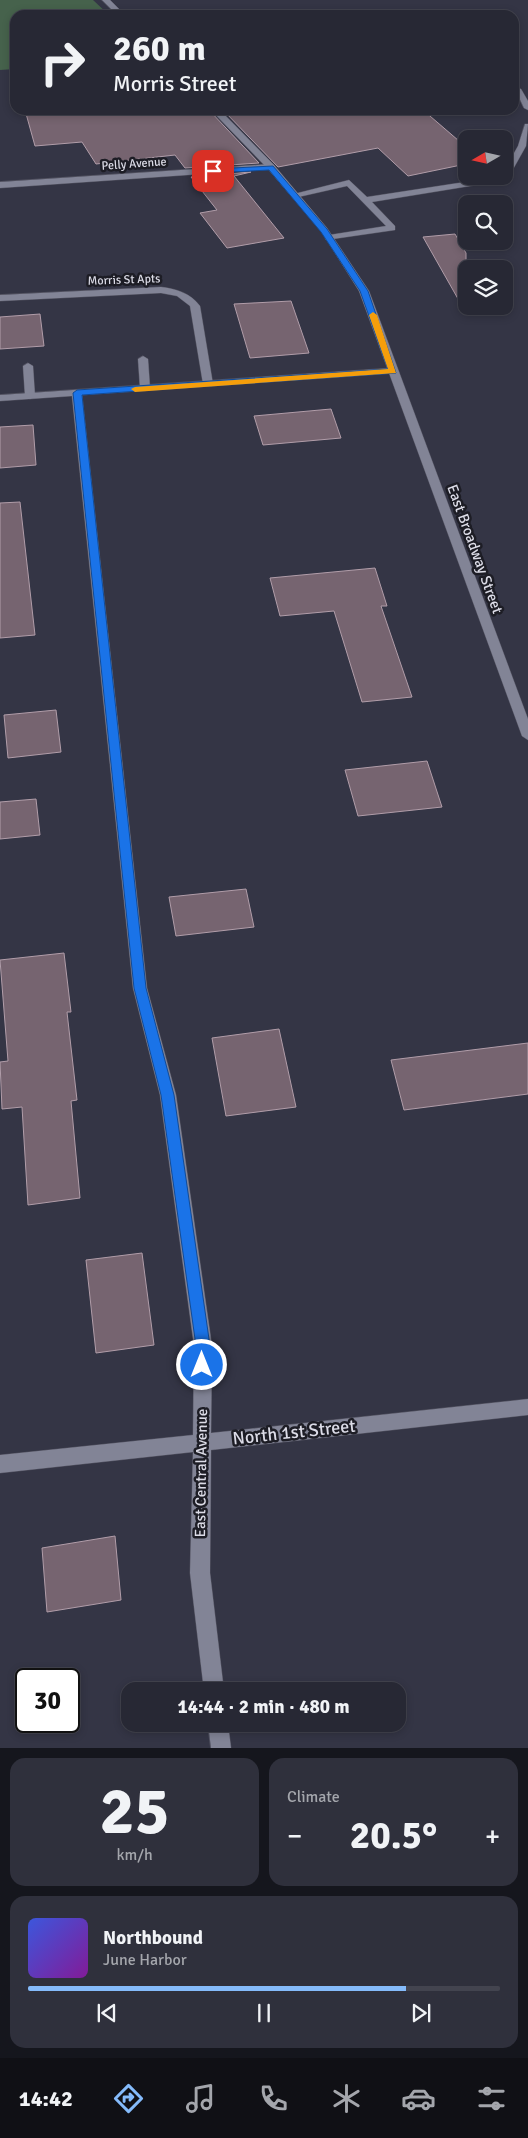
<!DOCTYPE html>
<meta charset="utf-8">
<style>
body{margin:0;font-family:Signika,sans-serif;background:#2f303c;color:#f1f3f6;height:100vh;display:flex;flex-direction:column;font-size:19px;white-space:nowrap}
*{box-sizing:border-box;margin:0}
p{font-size:16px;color:#a4a6ac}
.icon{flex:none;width:28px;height:28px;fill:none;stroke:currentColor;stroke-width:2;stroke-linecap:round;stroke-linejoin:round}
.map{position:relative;height:1748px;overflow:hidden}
.details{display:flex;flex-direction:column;gap:10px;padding:10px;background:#15161d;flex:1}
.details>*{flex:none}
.guide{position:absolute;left:10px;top:10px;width:509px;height:105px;border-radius:15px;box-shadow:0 2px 8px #0003,0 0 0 1px #43444f;background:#272834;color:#f1f3f6;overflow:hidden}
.needle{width:32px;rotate:261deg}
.tools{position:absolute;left:458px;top:130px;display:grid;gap:10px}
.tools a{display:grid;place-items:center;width:55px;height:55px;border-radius:10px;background:#272834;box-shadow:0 2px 8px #0003,0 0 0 1px #43444f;font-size:25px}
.speed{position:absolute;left:15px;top:1668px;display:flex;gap:10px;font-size:25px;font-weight:700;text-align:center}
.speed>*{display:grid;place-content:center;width:65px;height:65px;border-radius:50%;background:#272834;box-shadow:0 2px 8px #0003,0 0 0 1px #43444f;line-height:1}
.speed .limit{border:2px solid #111;border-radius:8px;background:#fff;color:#111}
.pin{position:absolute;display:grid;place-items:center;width:42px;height:42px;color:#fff;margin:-21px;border-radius:10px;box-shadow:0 2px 8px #0006}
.me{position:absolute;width:55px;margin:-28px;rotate:0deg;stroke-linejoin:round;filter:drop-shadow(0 0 4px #0008)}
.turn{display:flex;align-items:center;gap:18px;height:105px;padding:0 20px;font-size:22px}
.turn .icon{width:65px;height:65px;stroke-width:2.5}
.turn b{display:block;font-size:35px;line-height:42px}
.big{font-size:38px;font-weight:700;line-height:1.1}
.details .widget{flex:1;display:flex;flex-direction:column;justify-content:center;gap:8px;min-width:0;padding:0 18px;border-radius:15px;background:#2f303c}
.details .dial{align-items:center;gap:0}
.dial b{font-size:65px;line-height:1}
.song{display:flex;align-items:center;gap:15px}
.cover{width:60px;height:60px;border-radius:8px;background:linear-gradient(135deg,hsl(230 70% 55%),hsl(290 70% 35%))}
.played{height:5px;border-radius:2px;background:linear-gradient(90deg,#85bbfb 80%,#43444f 80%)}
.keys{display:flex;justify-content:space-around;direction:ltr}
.heat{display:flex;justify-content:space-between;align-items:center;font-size:28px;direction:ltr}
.details .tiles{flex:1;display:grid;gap:10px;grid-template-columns:1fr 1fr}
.widget:last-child{grid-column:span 2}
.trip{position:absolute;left:121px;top:1682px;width:285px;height:50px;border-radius:15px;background:#272834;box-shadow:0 2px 8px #0003,0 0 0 1px #43444f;font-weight:700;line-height:50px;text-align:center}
.menu{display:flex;height:80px;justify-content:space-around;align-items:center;background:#101015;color:#a4a6ac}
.menu .icon{width:35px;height:35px}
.menu .selected{color:#85bbfb}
.menu b{font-size:22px;color:#f1f3f6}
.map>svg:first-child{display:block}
</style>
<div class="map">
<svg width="528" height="1748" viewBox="0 0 528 1748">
<rect width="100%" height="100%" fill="#343545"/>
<path fill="#46624c" d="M0,0H93L109,15H15V69L0,70Z"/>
<g fill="#766470" stroke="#b19da9">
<path d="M25,110H209L259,163L185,168L175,155L96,164L82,142L35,146Z"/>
<path d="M223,110H423L466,147V164L408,176L378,148L278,167Z"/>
<path d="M251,172L234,176L284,238L227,248L200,213L217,210L191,177Z"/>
<path d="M455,234L466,253V313L423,237Z"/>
<path d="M291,301L309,353L250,358L234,304Z"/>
<path d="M40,314L44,346L0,349V317Z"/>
<path d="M331,409L341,438L263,445L254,416Z"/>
<path d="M33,425L36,465L0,468V427Z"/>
<path d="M20,502L35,635L0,638V503Z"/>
<path d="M375,568L387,606H381L412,697L362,702L334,611L280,616L270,578Z"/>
<path d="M56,710L61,752L8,758L4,715Z"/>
<path d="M427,761L442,807L358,816L345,770Z"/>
<path d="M36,799L40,835L0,839V802Z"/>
<path d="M246,889L254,927L176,936L169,897Z"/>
<path d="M64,953L71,1012H67L77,1100L71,1101L80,1198L28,1205L22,1107L2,1109L0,1062L8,1061L0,960Z"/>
<path d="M279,1029L296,1107L226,1116L212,1038Z"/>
<path d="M528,1043V1094L404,1110L391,1060Z"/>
<path d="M142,1253L154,1345L96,1353L86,1260Z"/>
<path d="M115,1536L121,1600L47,1612L42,1548Z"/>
</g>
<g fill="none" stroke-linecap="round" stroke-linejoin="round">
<defs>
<g id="service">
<path d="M514,87L521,89L528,101V110L524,108Z"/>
<path d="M525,124H528L526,146L507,180L372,202L395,226V230L326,240L325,238L329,235L386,226L347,186L294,198L290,195L349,180L367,197L504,176V171L518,146Z"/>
<path d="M161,287C177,289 190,293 200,306L213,384L212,386L203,384L190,306L177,296L161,293L0,301V295Z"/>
<path d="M143,356L148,359L150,388L145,391L140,388L138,359Z"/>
<path d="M28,363L33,366L35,396L30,399L25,396L23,366Z"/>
</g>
<g id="minor">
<path d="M271,164L274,165V169L0,188V182Z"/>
<path d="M393,368L397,369V373L82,395L147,988L176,1095L212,1346L211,1433L528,1399V1415L211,1450L210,1573L224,1691H204L190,1573L193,1452L0,1473V1455L193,1435L194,1346L160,1095L133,988L72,396L0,401V395Z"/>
<path d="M208,1724H228L231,1748H211Z"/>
</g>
<g id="secondary">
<path d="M102,0H110L125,15H117Z"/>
<path d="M211,110H220L274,165L327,228L369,291L528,719V740L522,736L359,291L321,231L268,169Z"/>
</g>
</defs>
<use href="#service" stroke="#525260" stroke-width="1"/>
<use href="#minor" stroke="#525260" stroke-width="1"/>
<use href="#secondary" stroke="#525260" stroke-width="1"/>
<use href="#service" fill="#828496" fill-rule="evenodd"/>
<use href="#minor" fill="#828496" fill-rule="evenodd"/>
<use href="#secondary" fill="#828496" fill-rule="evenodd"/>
</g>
<path fill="#1a73e8" stroke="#114b97" d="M273,166L327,229L368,291L396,373L82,395L146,988L174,1095L210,1346L208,1370L202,1372L197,1370L195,1365L196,1346L161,1095L134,988L73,393L77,390L388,369L360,291L321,232L269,170L213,173L209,171L213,169Z"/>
<path fill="#f59e0b" d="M373,312L377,315L396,373L135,392L131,389L135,387L388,369L369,315Z"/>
<g text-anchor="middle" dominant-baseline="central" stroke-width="5" stroke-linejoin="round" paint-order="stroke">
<g font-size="12" fill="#dcdce7" stroke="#1d1d25">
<text transform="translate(134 164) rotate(-4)">Pelly Avenue</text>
<text transform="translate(124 280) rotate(-2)">Morris St Apts</text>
</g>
<g font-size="15" fill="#dcdce7" stroke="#1d1d25">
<text transform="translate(475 549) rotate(70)">East Broadway Street</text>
<text transform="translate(201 1473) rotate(-89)">East Central Avenue</text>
</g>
<g font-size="18" fill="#dcdce7" stroke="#1d1d25">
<text transform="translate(294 1432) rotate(-6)">North 1st Street</text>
</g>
</g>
</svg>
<div class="tools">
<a><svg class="needle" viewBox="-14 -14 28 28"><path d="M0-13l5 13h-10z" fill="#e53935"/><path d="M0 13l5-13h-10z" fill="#a4a6ac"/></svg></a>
<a><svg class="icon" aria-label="search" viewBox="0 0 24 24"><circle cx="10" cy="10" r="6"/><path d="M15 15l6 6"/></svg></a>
<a><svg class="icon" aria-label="layers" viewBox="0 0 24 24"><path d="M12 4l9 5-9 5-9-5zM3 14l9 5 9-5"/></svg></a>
</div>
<div class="speed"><div class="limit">30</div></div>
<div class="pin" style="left:213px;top:171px;background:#d93025"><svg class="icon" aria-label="arrive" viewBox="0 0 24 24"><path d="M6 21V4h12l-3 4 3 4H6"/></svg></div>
<svg class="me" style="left:202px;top:1365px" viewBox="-20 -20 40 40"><circle r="17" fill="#1a73e8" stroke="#fff" stroke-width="3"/><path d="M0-11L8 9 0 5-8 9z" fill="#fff"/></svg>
<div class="trip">14:44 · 2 min · 480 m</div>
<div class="guide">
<div class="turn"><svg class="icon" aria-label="right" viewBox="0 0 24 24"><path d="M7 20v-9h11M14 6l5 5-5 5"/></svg><div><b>260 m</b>Morris Street</div></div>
</div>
</div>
<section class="details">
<div class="tiles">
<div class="widget dial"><b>25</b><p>km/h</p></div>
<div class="widget"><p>Climate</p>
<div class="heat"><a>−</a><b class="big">20.5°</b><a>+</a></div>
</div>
<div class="widget">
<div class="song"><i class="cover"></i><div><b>Northbound</b><p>June Harbor</p></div></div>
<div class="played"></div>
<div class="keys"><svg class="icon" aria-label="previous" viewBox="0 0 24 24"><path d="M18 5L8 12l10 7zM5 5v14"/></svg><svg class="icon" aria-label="pause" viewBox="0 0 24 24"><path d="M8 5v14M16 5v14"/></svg><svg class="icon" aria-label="next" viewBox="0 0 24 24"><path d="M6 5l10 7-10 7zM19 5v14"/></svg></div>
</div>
</div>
</section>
<nav class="menu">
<b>14:42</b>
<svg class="icon selected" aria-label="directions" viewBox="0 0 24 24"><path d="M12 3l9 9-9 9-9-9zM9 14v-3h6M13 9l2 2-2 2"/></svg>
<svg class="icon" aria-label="music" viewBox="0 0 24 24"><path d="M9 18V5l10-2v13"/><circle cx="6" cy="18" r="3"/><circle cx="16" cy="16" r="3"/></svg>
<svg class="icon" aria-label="phone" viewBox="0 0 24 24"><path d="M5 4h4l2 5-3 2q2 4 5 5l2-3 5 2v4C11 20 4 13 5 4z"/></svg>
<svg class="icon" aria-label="climate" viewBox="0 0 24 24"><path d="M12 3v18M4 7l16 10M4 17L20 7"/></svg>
<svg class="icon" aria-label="car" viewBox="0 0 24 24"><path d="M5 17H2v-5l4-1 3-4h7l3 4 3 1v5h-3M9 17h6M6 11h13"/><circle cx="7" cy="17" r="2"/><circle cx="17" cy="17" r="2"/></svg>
<svg class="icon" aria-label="filters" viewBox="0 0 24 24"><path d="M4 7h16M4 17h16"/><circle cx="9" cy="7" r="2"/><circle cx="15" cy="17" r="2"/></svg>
</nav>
